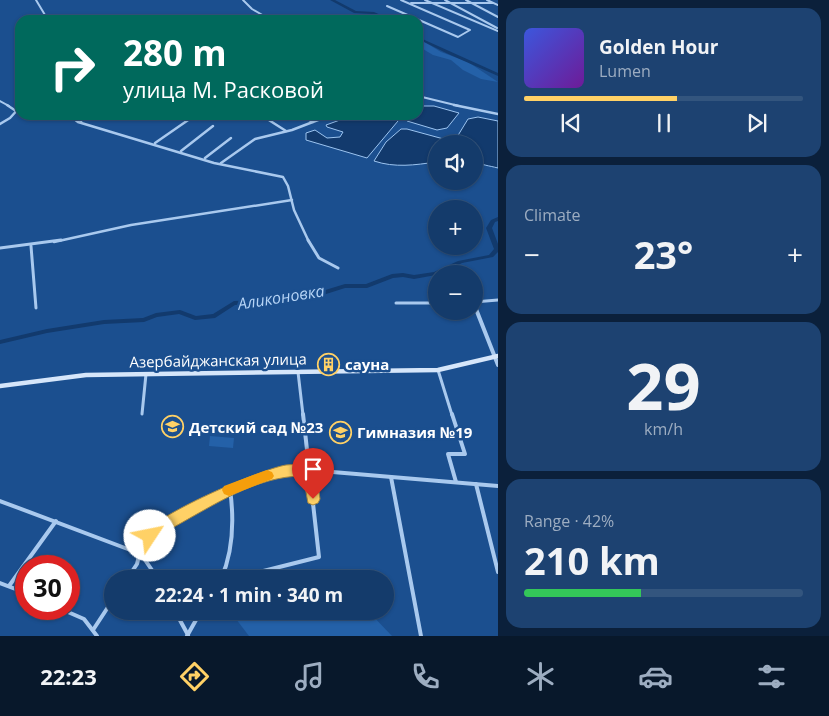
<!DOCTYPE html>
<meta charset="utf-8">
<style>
body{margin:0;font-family:"Open Sans",sans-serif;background:#1d4271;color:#f1f3f6;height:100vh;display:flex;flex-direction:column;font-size:19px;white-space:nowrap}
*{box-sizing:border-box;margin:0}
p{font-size:16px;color:#9dadc1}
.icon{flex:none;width:28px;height:28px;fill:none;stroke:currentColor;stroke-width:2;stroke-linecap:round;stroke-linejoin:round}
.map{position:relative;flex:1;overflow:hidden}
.details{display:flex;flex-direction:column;gap:8px;padding:8px;background:#0b203b;width:331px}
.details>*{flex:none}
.top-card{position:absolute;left:15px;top:15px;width:408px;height:105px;border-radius:15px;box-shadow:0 1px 4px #0004,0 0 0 1px #33557e;background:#00695c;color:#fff;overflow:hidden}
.buttons{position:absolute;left:428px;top:135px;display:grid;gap:10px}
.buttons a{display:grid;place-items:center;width:55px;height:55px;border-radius:50%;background:#143b6b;box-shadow:0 1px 4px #0004,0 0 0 1px #33557e;font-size:25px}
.speed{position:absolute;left:15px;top:555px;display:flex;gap:10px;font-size:25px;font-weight:700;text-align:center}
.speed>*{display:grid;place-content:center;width:65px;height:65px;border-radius:50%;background:#143b6b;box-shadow:0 1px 4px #0004,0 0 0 1px #33557e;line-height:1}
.speed .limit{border:8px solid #d22;background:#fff;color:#111}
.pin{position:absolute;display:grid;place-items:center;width:42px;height:42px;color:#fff;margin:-51px -21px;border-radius:50% 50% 50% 0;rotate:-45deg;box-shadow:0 0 5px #0007}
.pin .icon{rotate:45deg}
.me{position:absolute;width:55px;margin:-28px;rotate:56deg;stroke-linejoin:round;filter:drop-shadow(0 0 4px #0008)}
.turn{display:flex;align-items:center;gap:18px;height:105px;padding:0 25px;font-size:22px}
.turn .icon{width:65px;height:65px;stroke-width:2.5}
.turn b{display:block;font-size:35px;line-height:42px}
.big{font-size:38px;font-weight:700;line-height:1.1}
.details .widget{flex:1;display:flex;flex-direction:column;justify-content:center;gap:8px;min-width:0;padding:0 18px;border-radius:15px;background:#1d4271}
.details .dial{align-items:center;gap:0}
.dial b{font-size:65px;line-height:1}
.song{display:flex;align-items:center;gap:15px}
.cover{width:60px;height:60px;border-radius:8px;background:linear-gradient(135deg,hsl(230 70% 55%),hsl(280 70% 35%))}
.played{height:5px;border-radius:2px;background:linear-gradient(90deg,#ffd166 55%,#33557e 55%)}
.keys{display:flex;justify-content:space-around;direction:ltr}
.heat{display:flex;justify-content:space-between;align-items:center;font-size:28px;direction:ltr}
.charge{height:8px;border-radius:4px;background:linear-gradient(90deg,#34c759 42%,#33557e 0)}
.trip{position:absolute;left:104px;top:570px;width:290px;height:50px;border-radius:25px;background:#143b6b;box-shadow:0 1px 4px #0004,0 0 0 1px #33557e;font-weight:700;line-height:50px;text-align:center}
.tab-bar{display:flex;height:80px;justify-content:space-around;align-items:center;background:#08182b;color:#9dadc1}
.tab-bar .icon{width:35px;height:35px}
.tab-bar .current{color:#ffd166}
.tab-bar b{font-size:22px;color:#f1f3f6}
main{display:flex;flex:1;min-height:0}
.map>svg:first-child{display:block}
</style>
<main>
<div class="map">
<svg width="498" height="636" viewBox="0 0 498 636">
<rect width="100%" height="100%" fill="#1b4f8f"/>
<g fill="#2461a8">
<path d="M418,38L441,52L468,62L498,82L481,79L463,70L451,60L433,55L418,46Z"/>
<path d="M210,436L234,438L233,448L209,446Z"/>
<path d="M235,611H368L392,636H249L233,615Z"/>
</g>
<g fill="#123a6d" stroke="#9cc4f0">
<path d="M419,106H434L459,113L447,128L437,130L407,121L412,115H418Z"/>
<path d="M354,115H403L367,158L306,140V133L315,130L327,138L340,137L343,132L327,127L326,125Z"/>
<path d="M478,117L498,121V168C478,163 474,166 474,144H462L457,137L468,119Z"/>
<path d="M401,129H407L451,141L453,144H436V162C415,165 395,168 374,161L386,142Z"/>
</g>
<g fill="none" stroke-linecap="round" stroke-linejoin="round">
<g fill="#123a6d" fill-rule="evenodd">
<path d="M330,0H335L356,11L374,12L392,20H387L372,14L354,13Z"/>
<path d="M418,37L498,73V76L446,53L418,39Z"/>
<path d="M498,217V221L495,222L492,228L498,244V252L493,257L462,263L440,274H436V275L414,279L403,277L393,278L367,288H345L323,295L268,304L235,305L215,318L195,320L179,314L157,317L144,322L104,324L47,333L0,344V340L47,329L104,320L143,318L156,313L180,310L196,316L213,314L234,301L268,300L322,291L345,284H366L392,274L403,273L414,275L434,272L458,261L489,255L494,249L486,228L491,220Z"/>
</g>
<g stroke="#a9c9ee" stroke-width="2">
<path d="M36,0L48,20"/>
<path d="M243,0L252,9L271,20"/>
<path d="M425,0L498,31"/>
<path d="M445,0L497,28"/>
<path d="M466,0L498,17"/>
<path d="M487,0L498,5"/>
<path d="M411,3H493"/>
<path d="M387,6L458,37L470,30L401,0"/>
<path d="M168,18L172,20"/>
<path d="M418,96L459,106"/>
<path d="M0,101L9,106"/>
</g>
<g stroke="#a9c9ee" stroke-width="2.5">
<path d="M7,105L16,111"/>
<path d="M454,105L498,114"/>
<path d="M69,115L78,122L214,163L283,177L288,186L294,210L309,242"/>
<path d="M132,115L149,119L156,115"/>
<path d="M261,115L286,131"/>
<path d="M299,115L313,122"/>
<path d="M81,122V117L86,115"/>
<path d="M0,124L10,118L20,107"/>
<path d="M155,143L194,116"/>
<path d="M181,151L213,126"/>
<path d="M205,158L231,138"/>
<path d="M221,163L255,139L292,130L331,115"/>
<path d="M54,242L131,225L292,200"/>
</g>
<g stroke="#a9c9ee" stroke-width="3">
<path d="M308,240L319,258L338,268"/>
<path d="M31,246L36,308"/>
<path d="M0,248L61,240"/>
<path d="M474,302L498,300"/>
<path d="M396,303H436"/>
<path d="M438,370L452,415"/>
<path d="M298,372L303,415"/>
<path d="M142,414L146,374"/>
</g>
<g stroke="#a9c9ee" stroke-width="4">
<path d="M452,414L465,454H448L456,482"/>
<path d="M391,477L421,636"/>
<path d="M476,484L498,572"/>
<path d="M0,501L141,554L158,579"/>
<path d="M127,579L137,564L142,544L153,534L188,510L231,489L271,474L289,470H309L498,486"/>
<path d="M221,579C233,552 234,518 230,489"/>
<path d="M232,579L319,557L303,414"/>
<path d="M0,583L26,593"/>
<path d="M9,586L56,521"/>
<path d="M61,609L84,619L97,636"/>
<path d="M175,611L188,635"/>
<path d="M93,630L112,601"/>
<path d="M187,636L201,611"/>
</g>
<path stroke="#a9c9ee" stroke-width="4" d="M474,304L498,365"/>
<path stroke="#d6e6fa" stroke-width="4.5" d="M0,386L86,375L438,370L498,356"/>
</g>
<path fill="#ffd166" stroke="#a68842" d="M309,464L314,466L316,470L320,499L318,503L313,505L308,503L303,476C257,476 214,505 174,527C165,532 155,544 144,540L142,536C152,516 261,469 286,465C294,464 302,465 309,464Z"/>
<path fill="#f59e0b" d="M267,470L272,472L274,476L272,479L229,496L224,494L222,490L224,486Z"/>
<defs>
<symbol id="building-ring" viewBox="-11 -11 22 22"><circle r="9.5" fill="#1b4f8f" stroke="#ffd166" stroke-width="1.5"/><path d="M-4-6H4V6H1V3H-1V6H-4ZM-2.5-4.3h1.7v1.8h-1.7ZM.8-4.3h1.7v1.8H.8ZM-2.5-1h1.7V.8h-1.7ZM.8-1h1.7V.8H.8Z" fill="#ffd166"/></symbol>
<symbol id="school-ring" viewBox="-11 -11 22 22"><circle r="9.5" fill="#1b4f8f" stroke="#ffd166" stroke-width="1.5"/><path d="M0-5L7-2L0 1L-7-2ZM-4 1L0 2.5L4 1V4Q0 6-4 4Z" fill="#ffd166"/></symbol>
</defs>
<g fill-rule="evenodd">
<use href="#building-ring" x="316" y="352" width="25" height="25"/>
<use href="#school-ring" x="160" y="414" width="25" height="25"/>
<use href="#school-ring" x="328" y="420" width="25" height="25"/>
</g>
<g text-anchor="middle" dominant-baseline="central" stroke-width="5" stroke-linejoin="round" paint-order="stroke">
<g font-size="15" fill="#fff" stroke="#1b4f8f">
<text transform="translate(218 360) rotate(-1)">Азербайджанская улица</text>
</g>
<g font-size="15" font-weight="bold" fill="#fff" stroke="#1b4f8f" text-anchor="start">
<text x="345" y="364">сауна</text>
<text x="189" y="427">Детский сад №23</text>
<text x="357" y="432">Гимназия №19</text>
</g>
<g font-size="16" font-style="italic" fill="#b5d3f5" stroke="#1b4f8f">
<text transform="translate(281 297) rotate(-9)">Аликоновка</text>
</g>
</g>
</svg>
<div class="buttons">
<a><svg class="icon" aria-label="sound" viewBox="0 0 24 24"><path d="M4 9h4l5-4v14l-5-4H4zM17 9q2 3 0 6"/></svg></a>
<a>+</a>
<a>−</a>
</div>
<div class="speed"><div class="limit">30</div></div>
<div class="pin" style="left:313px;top:499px;background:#d93025"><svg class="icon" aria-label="arrive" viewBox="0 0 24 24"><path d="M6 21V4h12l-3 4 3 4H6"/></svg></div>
<svg class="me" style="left:150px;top:536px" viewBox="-20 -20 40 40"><circle r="19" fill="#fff"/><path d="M0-13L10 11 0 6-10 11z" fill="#ffd166"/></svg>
<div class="trip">22:24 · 1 min · 340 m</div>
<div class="top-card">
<div class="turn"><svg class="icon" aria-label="right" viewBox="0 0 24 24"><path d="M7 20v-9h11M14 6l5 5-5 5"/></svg><div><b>280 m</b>улица М. Расковой</div></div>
</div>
</div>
<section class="details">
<div class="widget">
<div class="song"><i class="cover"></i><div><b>Golden Hour</b><p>Lumen</p></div></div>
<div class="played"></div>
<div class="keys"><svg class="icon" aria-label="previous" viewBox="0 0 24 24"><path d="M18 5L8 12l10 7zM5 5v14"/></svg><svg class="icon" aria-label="pause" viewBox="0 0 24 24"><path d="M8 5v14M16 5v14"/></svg><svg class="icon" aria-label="next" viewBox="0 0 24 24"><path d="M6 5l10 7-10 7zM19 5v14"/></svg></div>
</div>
<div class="widget"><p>Climate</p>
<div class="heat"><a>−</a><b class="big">23°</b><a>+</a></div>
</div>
<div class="widget dial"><b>29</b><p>km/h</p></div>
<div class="widget"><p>Range · 42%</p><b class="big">210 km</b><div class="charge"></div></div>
</section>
</main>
<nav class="tab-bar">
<b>22:23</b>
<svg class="icon current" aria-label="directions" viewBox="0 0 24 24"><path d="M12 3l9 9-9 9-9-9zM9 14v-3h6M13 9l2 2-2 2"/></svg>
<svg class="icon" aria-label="music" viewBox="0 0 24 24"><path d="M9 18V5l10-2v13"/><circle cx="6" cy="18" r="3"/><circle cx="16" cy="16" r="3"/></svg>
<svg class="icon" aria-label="phone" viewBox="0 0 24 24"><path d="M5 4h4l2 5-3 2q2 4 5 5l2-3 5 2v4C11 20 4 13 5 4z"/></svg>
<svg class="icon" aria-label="climate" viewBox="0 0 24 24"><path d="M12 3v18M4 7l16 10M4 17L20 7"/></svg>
<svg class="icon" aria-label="car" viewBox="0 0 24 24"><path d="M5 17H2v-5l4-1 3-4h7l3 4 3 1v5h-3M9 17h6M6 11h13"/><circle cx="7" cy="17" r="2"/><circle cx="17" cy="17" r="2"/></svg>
<svg class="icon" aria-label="filters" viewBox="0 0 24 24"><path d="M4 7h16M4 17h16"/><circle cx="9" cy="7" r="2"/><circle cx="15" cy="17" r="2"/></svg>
</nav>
